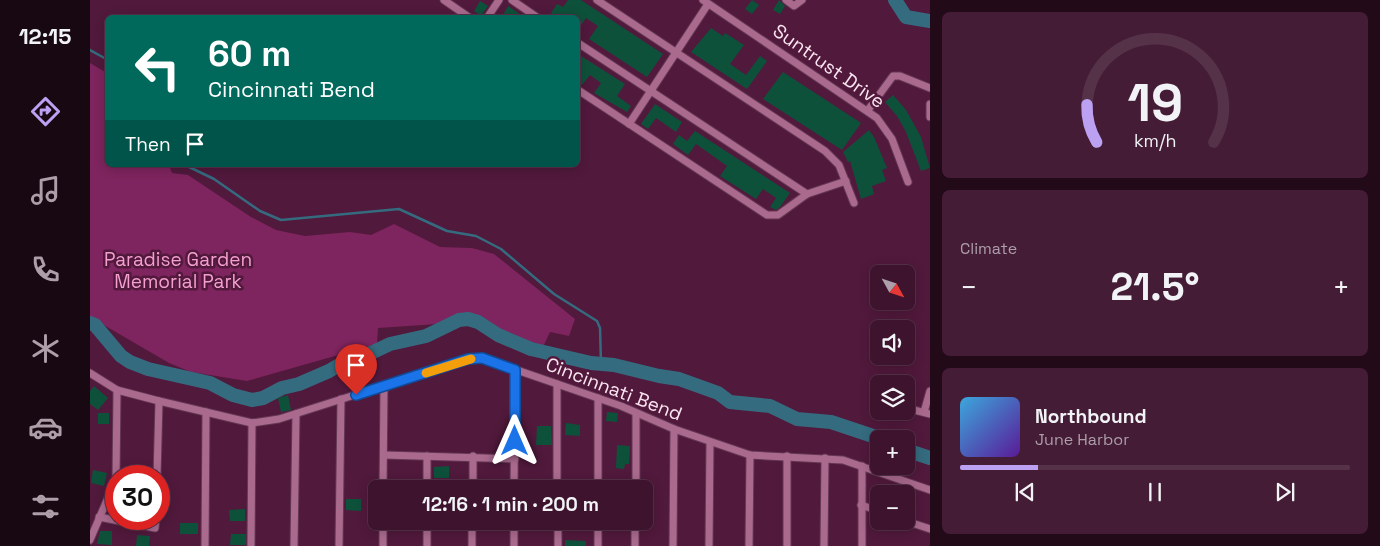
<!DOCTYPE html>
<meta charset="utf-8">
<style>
body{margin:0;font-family:"Space Grotesk",sans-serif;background:#441c35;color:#f1f3f6;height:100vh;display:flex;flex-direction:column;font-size:19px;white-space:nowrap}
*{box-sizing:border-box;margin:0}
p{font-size:16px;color:#ad9eaa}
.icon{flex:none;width:28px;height:28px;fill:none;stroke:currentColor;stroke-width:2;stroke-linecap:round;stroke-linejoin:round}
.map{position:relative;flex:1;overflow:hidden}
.drawer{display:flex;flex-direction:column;gap:12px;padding:12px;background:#220a19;width:450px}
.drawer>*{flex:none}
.hud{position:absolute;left:15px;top:15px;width:475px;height:152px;border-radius:8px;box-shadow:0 2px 12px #0003,0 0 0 1px #563249;background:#00695c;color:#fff;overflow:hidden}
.needle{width:32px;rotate:130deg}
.controls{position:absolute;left:780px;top:265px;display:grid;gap:10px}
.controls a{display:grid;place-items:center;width:45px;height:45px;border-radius:8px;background:#3d132d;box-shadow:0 2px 12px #0003,0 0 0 1px #563249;font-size:25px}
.speed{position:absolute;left:15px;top:465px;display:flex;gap:10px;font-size:25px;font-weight:700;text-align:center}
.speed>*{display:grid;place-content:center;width:65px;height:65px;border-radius:50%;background:#3d132d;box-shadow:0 2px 12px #0003,0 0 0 1px #563249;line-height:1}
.speed .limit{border:8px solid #d22;background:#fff;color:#111}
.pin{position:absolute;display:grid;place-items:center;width:42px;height:42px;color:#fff;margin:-51px -21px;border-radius:50% 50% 50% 0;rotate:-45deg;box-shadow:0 0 5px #0007}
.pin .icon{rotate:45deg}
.me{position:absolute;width:55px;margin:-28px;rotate:0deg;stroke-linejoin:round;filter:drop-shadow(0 0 4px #0008)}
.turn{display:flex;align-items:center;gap:18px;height:105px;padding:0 20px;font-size:22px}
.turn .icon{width:65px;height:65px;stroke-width:2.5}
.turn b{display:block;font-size:35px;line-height:42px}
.then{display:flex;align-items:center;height:48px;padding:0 20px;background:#0003;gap:10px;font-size:19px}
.big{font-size:38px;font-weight:700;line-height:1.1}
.drawer .card{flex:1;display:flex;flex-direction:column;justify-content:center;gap:8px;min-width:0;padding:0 18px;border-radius:8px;background:#441c35}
.drawer .dial{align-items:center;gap:0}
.dial svg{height:130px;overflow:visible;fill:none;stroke:#563249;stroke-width:7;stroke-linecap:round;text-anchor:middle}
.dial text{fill:#f1f3f6;stroke:none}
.song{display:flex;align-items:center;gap:15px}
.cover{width:60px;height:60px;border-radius:8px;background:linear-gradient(135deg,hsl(200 70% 55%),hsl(270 70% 35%))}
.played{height:5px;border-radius:2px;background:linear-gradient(90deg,#bca0f2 20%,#563249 20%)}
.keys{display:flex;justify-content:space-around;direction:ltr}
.heat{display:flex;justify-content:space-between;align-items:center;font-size:28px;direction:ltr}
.trip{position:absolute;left:278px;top:480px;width:285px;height:50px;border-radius:8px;background:#3d132d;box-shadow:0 2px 12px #0003,0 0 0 1px #563249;font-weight:700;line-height:50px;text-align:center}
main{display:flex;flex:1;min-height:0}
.tabs{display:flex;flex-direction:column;width:90px;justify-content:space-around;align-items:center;background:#180812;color:#ad9eaa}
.tabs .icon{width:35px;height:35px}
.tabs .on{color:#bca0f2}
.tabs b{font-size:22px;color:#f1f3f6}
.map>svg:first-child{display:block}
</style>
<main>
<nav class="tabs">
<b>12:15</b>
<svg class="icon on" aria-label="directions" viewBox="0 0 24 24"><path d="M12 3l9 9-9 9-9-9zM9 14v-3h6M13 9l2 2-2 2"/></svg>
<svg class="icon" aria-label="music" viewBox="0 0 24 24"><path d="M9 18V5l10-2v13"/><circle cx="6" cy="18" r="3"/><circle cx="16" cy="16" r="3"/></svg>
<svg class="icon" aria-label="phone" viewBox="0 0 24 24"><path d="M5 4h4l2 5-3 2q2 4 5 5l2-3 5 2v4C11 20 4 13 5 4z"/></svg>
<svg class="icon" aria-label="climate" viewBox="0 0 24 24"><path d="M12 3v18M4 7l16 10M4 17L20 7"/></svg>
<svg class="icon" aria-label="car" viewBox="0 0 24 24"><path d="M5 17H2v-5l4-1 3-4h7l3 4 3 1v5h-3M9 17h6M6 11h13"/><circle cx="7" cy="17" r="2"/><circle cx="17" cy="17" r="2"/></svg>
<svg class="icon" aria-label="filters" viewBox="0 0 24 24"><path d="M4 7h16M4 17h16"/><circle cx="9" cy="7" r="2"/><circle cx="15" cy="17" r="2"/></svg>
</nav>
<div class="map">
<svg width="840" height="546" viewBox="0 0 840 546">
<rect width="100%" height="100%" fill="#51193c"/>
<path fill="#7e245e" d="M0,63L17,73L18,165H79L82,173L98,175L161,217L186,230L215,236L260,232L281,235L304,224L350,247L382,248L404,254L485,319L479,336L460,332L453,347L404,331L381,314H370L348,324L288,328L287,344L157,381L101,372L79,363L0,317Z"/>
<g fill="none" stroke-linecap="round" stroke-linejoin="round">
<g stroke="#356b7f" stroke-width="2.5">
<path d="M0,50L18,60"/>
<path d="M95,165L124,179L170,211L191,220L309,209L357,231L386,236L411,249L464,294L507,321L510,328L511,364"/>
</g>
<g stroke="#356b7f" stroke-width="14">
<path d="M805,0L816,17L840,21"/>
<path d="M0,323L5,325L31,356L40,362L58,369L120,383L143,395L162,400L173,398L192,388L209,384L239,371L261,358L281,353L300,344L336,336L369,320L378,319L388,322L408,335L441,349L501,363L524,365L569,376L589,379L628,393L640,402L680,406L707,419L741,422L792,439"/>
<path d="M816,450L840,458"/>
</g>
</g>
<g fill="#0e513a">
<path d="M478,0H491L573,54L557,77L499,39L508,26L496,18L488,30V18H467L461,13L467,4L473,7Z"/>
<path d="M662,0L669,5L662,14L655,9Z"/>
<path d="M689,0L695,6L690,14L683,10Z"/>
<path d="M390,1L398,6L391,16L384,11Z"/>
<path d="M418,6L427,12L434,18H411Z"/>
<path d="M621,28L633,36L635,33L654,45L640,64L656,75L670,56L677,61L657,89L601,52Z"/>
<path d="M488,54L535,84L527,96L541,106L537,112L504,93L511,83L500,75L492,85L488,82Z"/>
<path d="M693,72L771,123L752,150L673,99Z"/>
<path d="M803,95L816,110L831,137L840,168L831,171L816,132L807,116L795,102Z"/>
<path d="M565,104L592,122L586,132L566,118L558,129L551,124Z"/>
<path d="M779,130L784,137L797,168L792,170L796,181L782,186L784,194L771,199L760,161L758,162L753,152Z"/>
<path d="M605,131L700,193L690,207L686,210L680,207L686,198L673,189L666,199L630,176L637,166L606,144L598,155L583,144L589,135L597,141Z"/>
<path d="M4,386L18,398L8,410L0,404V391Z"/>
<path d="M198,395L201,410L191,412L188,398Z"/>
<path d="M517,412L528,413L527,422L516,421Z"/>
<rect x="8" y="413" width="11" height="11"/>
<path d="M476,423L490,425V436L475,435Z"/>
<path d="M447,426H461L462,445H446Z"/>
<path d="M527,445L540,446L539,464H535L534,469L526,468Z"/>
<path d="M359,466V478H344V467Z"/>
<path d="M3,470L17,473L14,486L1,483Z"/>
<path d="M405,480L418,481L417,489H405Z"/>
<path d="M256,499H271V511L256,510Z"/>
<path d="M155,509V521H140L139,510Z"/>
<rect x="299" y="521" width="15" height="7"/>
<rect x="90" y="523" width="18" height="11"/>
<path d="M10,531H22V545L7,544Z"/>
<path d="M141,534H156V545H140Z"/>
<path d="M47,535L60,536L59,546H46Z"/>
<path d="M475,540L496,541V546H475Z"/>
</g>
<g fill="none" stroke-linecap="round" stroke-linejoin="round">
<defs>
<g id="street">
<path d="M354,0L380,18"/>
<path d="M422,0L448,18"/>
<path d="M507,0L735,151L749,165L764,203"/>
<path d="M613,0L787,118L802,139L818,182"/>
<path d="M696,0L704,6L712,0"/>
<path d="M397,18L409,0"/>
<path d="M488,43L717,194"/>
<path d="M488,90L677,215H688L717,194L756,181"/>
<path d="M840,104V117"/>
<path d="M778,110L803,76H810L840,88"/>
<path d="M539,124L618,4"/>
<path d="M0,373L27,390L69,401L162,423L189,419L378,359L392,358L531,406L584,429L660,455L753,460L840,490"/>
<path d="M467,384V489"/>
<path d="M816,408L840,414"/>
<path d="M834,412L840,391"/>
<path d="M294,455L425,459"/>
<path d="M337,456V489"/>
<path d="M67,476L69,401"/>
<path d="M293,489L294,386"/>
<path d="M383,489V456"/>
<path d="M424,489L425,370"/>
<path d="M508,489V398"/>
<path d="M546,489V414"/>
<path d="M771,505L789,511"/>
<path d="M9,517L65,528L66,519"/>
<path d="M337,521V546"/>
<path d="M468,521V546"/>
<path d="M816,521L840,529"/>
<path d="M0,540L26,479L27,390"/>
<path d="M115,546L116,412"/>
<path d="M161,546L162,423"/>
<path d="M204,546L206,414"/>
<path d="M249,546L251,399"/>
<path d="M293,546V521"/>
<path d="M382,546V521"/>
<path d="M424,546V521"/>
<path d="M508,546V521"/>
<path d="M545,546V521"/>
<path d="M583,546L584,429"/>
<path d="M619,546L620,442"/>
<path d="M659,546L660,455"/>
<path d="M697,546V456"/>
<path d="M734,546L735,458"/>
<path d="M772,546V466"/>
</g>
</defs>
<use href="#street" stroke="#643754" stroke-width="9"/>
<use href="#street" stroke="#aa6a8e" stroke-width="7"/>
</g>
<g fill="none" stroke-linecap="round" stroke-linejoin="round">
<defs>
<path id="route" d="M266,395L378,359L392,358L425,370V441"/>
</defs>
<use href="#route" stroke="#114b97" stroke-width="12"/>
<use href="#route" stroke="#1a73e8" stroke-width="9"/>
<path stroke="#f59e0b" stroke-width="9" d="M336,373L381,359"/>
</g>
<g text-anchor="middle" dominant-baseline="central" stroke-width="5" stroke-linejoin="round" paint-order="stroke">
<g font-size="19" fill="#fbe5f0" stroke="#51193c">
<text transform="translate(739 66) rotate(35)">Suntrust Drive</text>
<text transform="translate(524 389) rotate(21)">Cincinnati Bend</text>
</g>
<g font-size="19" fill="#f49fcf" stroke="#51193c">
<text x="88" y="259">Paradise Garden<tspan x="88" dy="22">Memorial Park</tspan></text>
</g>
</g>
</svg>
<div class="controls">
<a><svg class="needle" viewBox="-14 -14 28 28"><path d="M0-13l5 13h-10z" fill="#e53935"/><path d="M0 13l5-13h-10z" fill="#ad9eaa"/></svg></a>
<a><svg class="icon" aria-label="sound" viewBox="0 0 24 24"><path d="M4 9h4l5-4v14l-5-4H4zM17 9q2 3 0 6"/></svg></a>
<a><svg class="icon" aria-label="layers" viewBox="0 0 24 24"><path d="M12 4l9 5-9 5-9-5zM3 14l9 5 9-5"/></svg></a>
<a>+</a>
<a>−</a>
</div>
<div class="speed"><div class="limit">30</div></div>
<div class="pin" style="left:266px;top:395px;background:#d93025"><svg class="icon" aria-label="arrive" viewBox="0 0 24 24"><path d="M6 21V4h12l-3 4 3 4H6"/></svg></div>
<svg class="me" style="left:425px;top:441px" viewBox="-20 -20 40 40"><path d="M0-17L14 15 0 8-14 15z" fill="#1a73e8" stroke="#fff" stroke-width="4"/></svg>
<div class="trip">12:16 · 1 min · 200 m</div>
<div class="hud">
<div class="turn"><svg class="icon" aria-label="left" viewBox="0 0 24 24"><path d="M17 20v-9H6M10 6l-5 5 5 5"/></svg><div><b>60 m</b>Cincinnati Bend</div></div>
<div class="then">Then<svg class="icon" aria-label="arrive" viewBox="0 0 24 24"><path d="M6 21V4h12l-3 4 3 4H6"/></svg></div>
</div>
</div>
<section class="drawer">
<div class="card dial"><svg viewBox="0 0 100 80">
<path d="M14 69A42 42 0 1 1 86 69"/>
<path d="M14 69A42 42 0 0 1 8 46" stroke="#bca0f2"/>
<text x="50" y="56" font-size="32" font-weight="700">19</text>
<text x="50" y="72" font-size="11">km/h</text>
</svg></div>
<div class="card"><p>Climate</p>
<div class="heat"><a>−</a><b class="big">21.5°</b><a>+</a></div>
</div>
<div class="card">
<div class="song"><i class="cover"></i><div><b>Northbound</b><p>June Harbor</p></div></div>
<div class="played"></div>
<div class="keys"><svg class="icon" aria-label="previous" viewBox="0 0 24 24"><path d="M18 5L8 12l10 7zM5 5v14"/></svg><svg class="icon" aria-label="pause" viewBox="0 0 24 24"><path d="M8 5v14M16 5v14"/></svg><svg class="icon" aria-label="next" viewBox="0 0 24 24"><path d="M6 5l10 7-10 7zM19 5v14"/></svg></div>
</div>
</section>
</main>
